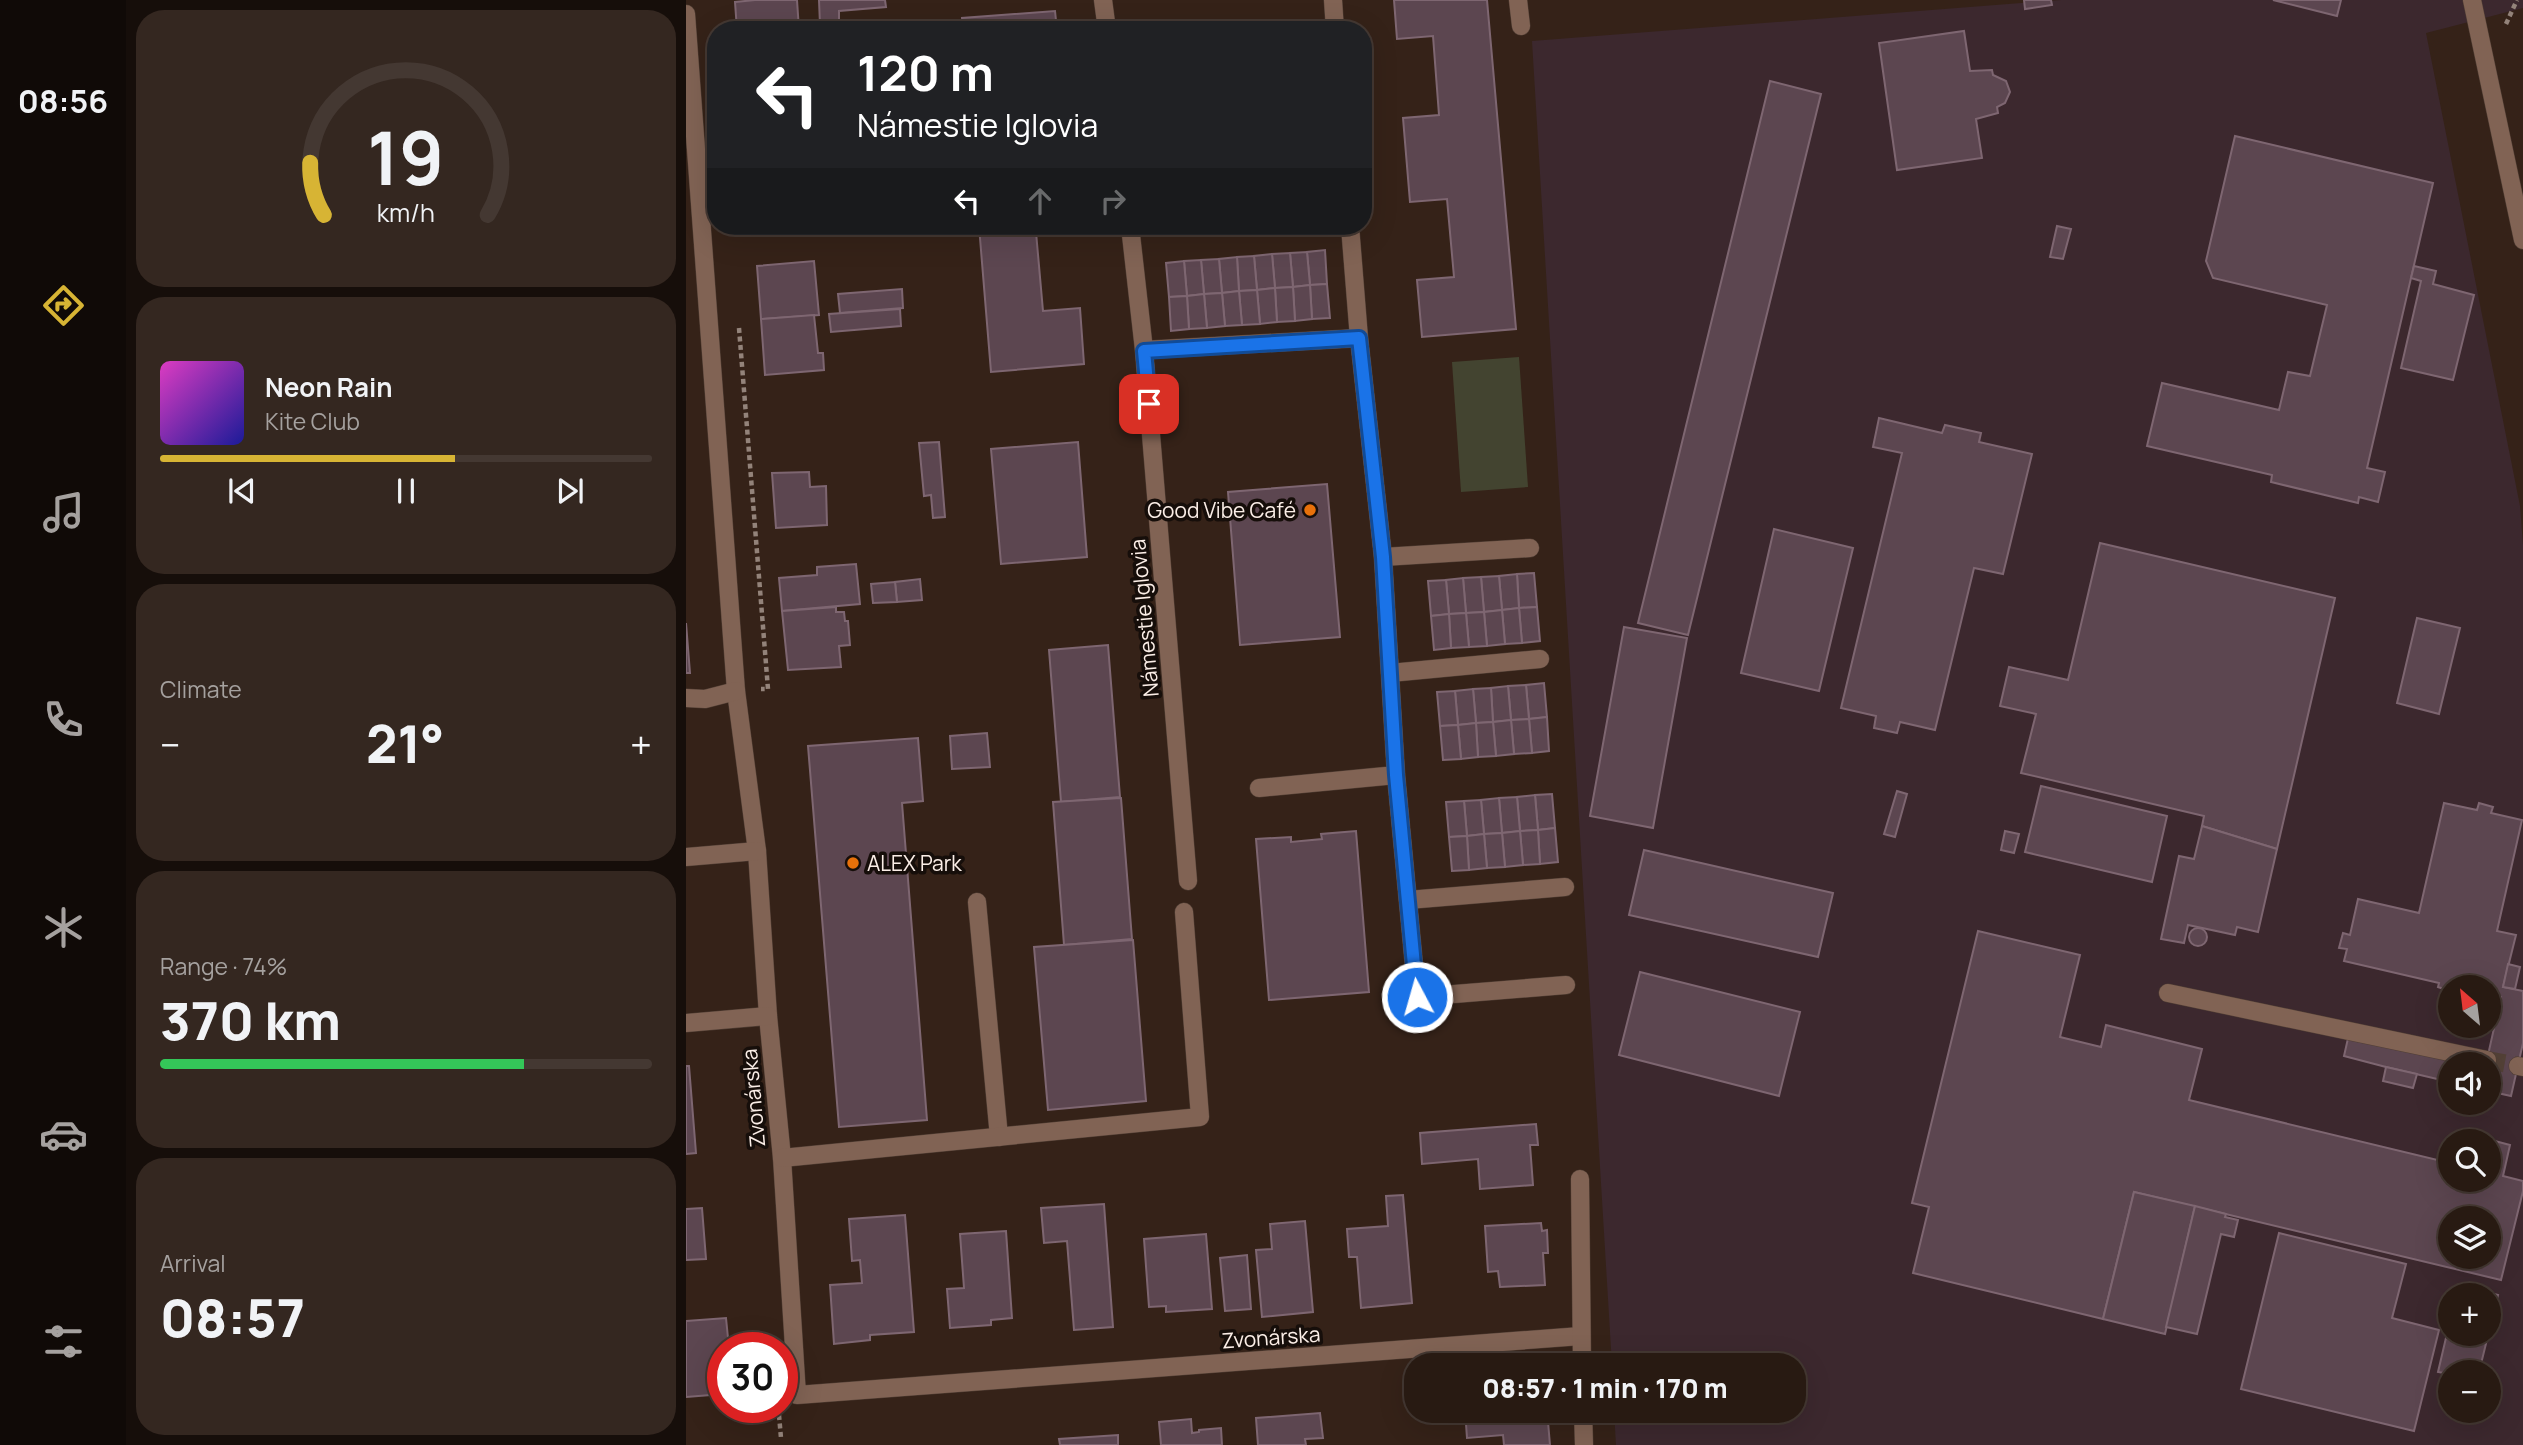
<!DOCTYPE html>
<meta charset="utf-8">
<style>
body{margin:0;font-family:Manrope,sans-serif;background:#342720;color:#f1f3f6;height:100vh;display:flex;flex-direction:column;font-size:26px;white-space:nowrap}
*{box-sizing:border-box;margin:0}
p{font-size:23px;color:#a5a19f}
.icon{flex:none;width:38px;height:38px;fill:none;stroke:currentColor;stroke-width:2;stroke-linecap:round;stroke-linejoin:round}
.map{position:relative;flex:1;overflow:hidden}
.side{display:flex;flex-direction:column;gap:10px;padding:10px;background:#160e0a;width:560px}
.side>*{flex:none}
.hud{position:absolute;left:21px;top:21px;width:665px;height:214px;border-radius:28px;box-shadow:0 7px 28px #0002,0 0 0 2px #443832;background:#202124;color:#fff;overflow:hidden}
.needle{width:46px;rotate:332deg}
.fabs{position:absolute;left:1752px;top:975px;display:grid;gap:14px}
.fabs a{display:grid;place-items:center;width:63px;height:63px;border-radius:50%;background:#281a12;box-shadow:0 7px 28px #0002,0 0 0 2px #443832;font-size:35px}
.speed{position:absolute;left:21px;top:1332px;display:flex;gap:14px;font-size:35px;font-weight:700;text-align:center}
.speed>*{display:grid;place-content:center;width:91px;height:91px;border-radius:50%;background:#281a12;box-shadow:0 7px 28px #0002,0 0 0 2px #443832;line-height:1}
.speed .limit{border:10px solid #d22;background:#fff;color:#111}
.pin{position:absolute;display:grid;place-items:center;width:60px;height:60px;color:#fff;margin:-30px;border-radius:14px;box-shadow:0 4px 10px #0006}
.me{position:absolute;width:77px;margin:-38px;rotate:354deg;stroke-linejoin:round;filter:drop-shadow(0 0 5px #0008)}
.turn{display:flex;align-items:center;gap:24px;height:147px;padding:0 35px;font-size:32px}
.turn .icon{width:91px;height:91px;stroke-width:2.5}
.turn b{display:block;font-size:49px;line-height:60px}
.lanes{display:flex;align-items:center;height:66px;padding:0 35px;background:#0003;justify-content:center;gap:35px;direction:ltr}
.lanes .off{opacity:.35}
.big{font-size:52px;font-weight:800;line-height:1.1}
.side .widget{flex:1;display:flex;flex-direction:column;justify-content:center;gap:10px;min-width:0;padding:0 24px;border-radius:28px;background:#342720}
.side .dial{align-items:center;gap:0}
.dial svg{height:182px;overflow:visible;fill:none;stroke:#443832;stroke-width:7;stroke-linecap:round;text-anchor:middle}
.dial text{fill:#f1f3f6;stroke:none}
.song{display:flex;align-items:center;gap:21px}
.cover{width:84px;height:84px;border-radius:10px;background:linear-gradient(135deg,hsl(310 70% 55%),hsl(240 70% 35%))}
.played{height:7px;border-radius:4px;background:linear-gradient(90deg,#d7b434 60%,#443832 60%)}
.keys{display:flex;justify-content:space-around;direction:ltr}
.heat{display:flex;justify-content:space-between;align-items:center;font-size:38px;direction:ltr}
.charge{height:10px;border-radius:5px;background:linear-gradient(90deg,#34c759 74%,#443832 0)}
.trip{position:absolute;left:718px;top:1353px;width:402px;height:70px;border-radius:28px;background:#281a12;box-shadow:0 7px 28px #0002,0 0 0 2px #443832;font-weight:800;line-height:70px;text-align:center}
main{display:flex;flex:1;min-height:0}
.dock{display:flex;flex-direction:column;width:126px;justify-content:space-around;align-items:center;background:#100a07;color:#a5a19f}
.dock .icon{width:49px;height:49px}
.dock .active{color:#d7b434}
.dock b{font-size:32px;color:#f1f3f6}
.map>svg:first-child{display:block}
</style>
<main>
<nav class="dock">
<b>08:56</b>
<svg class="icon active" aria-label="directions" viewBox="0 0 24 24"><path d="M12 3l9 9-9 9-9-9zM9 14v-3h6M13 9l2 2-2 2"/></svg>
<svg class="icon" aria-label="music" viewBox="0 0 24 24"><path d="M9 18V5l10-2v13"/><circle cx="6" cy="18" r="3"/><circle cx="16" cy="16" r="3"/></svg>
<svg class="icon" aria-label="phone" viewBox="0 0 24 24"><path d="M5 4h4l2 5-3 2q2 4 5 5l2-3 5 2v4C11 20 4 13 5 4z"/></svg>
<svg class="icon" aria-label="climate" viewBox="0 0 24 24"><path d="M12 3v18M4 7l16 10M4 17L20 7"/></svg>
<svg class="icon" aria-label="car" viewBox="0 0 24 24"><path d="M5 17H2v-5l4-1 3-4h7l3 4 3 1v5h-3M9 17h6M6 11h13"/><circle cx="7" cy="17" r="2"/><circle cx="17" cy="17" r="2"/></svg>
<svg class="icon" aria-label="filters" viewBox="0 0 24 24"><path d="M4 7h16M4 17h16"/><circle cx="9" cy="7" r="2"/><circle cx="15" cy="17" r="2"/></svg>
</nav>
<section class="side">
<div class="widget dial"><svg viewBox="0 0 100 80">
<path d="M14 69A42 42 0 1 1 86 69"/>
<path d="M14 69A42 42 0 0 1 8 46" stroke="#d7b434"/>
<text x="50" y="56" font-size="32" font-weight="700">19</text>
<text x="50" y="72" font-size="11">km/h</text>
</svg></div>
<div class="widget">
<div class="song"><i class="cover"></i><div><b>Neon Rain</b><p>Kite Club</p></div></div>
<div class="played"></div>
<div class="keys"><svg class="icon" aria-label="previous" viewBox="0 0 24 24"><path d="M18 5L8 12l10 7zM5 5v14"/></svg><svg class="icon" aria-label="pause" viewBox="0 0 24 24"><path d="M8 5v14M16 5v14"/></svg><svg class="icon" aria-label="next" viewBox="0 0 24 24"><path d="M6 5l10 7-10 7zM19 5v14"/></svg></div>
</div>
<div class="widget"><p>Climate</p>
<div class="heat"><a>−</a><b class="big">21°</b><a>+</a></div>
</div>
<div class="widget"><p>Range · 74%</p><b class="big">370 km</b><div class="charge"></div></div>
<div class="widget"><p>Arrival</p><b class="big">08:57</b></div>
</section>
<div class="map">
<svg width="1837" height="1445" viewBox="0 0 1837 1445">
<rect width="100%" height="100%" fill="#352218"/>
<path fill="#3c282e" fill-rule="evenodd" d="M1375,0H1837V8L1740,33L1834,506L1837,545V1445H930L928,1411L1108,1410V1365H926L846,41ZM1764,987H1802V1026H1764ZM1764,1064H1802V1102H1764ZM1764,1141H1802V1180H1764ZM1764,1218H1802V1256H1764ZM1764,1295H1802V1334H1764ZM1764,1372H1802V1410H1764Z"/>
<path fill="#434430" d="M833,357L842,487L775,492L766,362Z"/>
<g fill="#5c4650" stroke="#7e6671" stroke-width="2" fill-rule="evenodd">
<path d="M69,0H111L113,30H51L49,2Z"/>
<path d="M133,0H199L200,7L153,11V24L134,25Z"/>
<path d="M708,0H801L830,329L736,337L731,280L768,277L761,199L724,202L717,118L753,115L747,36L711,39Z"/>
<path d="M1338,0H1365L1366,5L1339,9Z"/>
<path d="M1587,0H1655L1651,16Z"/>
<path d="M369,11L371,30H277L276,18Z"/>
<path d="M1278,31L1284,71L1306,70L1307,75L1320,81L1324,92L1319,103L1311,107L1312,113L1290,119L1296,158L1211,170L1193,43Z"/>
<path d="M1084,81L1135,94L1002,635L952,623Z"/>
<path d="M1549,136L1747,183L1681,468L1699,472L1692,502L1673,497L1672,503L1585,482L1586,475L1461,446L1476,383L1593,410L1602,372L1624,376L1641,305L1527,278L1520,261Z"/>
<path d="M293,226H388V229L350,232L357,311L394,308L398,364L305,372Z"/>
<path d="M1371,226L1385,229L1377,259L1364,257Z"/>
<path d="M639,250L641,284L624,285L621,252Z"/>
<path d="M621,252L624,285L607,287L604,253Z"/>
<path d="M604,253L607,287L589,288L586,254Z"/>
<path d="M586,254L589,288L571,290L568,256Z"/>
<path d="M568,256L571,290L553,291L551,257Z"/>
<path d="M551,257L553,291L536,293L533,259Z"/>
<path d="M533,259L536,293L518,294L515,260Z"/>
<path d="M515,260L518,294L501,296L498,261Z"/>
<path d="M128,261L133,315L75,319L71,266Z"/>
<path d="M498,261L501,296L483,297L480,263Z"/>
<path d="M1728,266L1750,271L1747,284L1788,295L1767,380L1715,368L1735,281L1725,278Z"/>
<path d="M641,284L644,318L626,319L624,285Z"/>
<path d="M624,285L626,319L609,321L607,287Z"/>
<path d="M607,287L609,321L591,322L589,288Z"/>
<path d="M589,288L591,322L574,324L571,290Z"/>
<path d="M216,289L217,308L154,313L152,294Z"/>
<path d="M571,290L574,324L556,325L553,291Z"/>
<path d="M553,291L556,325L539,326L536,293Z"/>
<path d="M536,293L539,326L521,328L518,294Z"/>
<path d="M518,294L521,328L503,329L501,296Z"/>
<path d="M501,296L503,329L485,331L483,297Z"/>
<path d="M214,309L215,326L145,332L143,314Z"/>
<path d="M128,315L132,353H137L138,370L79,375L75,319Z"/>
<path d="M1193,418L1256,433L1259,425L1295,433L1293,442L1346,454L1317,574L1288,568L1249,730L1214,722L1211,733L1188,728L1190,716L1155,708L1216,453L1187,447Z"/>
<path d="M253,442L259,517L247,518L245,495L238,496L233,443Z"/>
<path d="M392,442L401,557L315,564L305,449Z"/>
<path d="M123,472L124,487L140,486L141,525L90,528L86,473Z"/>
<path d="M641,484L654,637L554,645L542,492Z"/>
<path d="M1088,529L1167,548L1133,691L1055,673Z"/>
<path d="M1414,543L1649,598L1591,849L1516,826L1518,816L1335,773L1350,714L1314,706L1323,667L1382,680Z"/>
<path d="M170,564L174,604L96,611L93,578L131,575V567Z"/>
<path d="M848,573L851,607L833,608L831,574Z"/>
<path d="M831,574L833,608L816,610L813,576Z"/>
<path d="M813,576L816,610L798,612L795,577Z"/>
<path d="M795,577L798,612L780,613L777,578Z"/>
<path d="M777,578L780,613L763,614L760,580Z"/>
<path d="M234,579L236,600L211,602L209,582Z"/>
<path d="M760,580L763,614L745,616L742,581Z"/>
<path d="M209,582L211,602L187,603L185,584Z"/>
<path d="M150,607V612H158L159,621H162L164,645L153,646L155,667L102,670L96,611Z"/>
<path d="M851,607L854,641L836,643L833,608Z"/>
<path d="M833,608L836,643L819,644L816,610Z"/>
<path d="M816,610L819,644L801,646L798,612Z"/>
<path d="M798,612L801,646L783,647L780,613Z"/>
<path d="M780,613L783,647L765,648L763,614Z"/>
<path d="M763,614L765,648L748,650L745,616Z"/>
<path d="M1731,618L1774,628L1753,714L1711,703Z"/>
<path d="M0,623L4,673H0Z"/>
<path d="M938,627L1001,638L967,828L904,816Z"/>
<path d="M422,645L434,797L375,802L363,650Z"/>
<path d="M858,683L861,717L843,719L840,685Z"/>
<path d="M840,685L843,719L825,720L822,686Z"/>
<path d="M822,686L825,720L807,722L805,688Z"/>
<path d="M805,688L807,722L790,723L787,689Z"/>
<path d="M787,689L790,723L772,725L769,691Z"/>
<path d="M769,691L772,725L754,726L751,692Z"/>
<path d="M861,717L863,751L846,753L843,719Z"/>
<path d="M843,719L846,753L828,754L825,720Z"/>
<path d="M825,720L828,754L810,756L807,722Z"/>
<path d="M807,722L810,756L792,757L790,723Z"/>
<path d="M790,723L792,757L775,759L772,725Z"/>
<path d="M772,725L775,759L757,760L754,726Z"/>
<path d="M301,733L304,767L266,769L264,736Z"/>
<path d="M232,738L237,801L216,803L241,1120L153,1127L122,746Z"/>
<path d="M1355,786L1481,816L1466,882L1339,852Z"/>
<path d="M1211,791L1221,794L1209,837L1198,834Z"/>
<path d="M866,794L869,828L852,830L849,795Z"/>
<path d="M849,795L852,830L834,831L831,797Z"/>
<path d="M831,797L834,831L816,833L813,798Z"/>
<path d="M435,798L446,939L378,945L367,802Z"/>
<path d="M813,798L816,833L798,834L795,800Z"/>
<path d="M795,800L798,834L781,836L778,801Z"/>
<path d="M778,801L781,836L763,837L760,802Z"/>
<path d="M1758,803L1791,810L1793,803L1807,807L1805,813L1836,820L1811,931L1830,935L1817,987L1837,991V1043L1825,1096L1802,1091V1064H1800L1815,997L1802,994V987L1767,986L1764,987V991L1752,987L1753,983L1658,961L1661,949L1653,948L1657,933L1664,935L1672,899L1733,913Z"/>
<path d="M1516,826L1591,849L1572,932L1551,927L1549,935L1502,925L1498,943L1475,939L1493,856L1508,859Z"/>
<path d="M869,828L872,862L854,864L852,830Z"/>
<path d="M852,830L854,864L837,865L834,831Z"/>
<path d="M670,831L683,992L583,1000L570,839L605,837V842L636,839L635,834Z"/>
<path d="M834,831L837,865L819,867L816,833Z"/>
<path d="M1319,831L1333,834L1328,853L1315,850Z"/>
<path d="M816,833L819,867L801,868L798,834Z"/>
<path d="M798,834L801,868L783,870L781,836Z"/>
<path d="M781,836L783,870L766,871L763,837Z"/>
<path d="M958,850L1147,893L1132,957L943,915Z"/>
<circle cx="1512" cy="937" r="9"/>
<path d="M1292,931L1394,955L1374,1037L1415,1047L1420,1025L1516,1049L1503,1100L1764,1163V1180H1802V1141H1789L1790,1136L1824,1145L1817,1176L1837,1181V1191L1815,1280L1448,1192L1417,1319L1227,1273L1243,1207L1226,1203ZM1764,1218H1802V1256H1764Z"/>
<path d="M447,940L460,1101L362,1110L348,947Z"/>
<path d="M1822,964L1834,967L1829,989L1817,987Z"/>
<path d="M954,972L1114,1012L1093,1096L933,1055Z"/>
<path d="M1663,1034L1782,1064H1764V1082L1700,1067L1658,1056Z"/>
<path d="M0,1066H3L10,1153L0,1154Z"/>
<path d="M1700,1067L1731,1074L1727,1088L1697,1081Z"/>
<path d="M850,1124L852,1145H844L847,1185L794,1189L792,1159L736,1164L734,1133Z"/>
<path d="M1448,1192L1509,1206L1479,1334L1417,1319Z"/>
<path d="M717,1195L726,1303L675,1308L671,1257H663L661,1229L702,1226L700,1196Z"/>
<path d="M418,1204L427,1327L388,1330L381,1241L358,1243L355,1208Z"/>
<path d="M1509,1206L1540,1214L1539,1217L1552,1220L1548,1237L1535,1234L1511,1334L1480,1327Z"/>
<path d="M16,1208L20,1259L0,1260V1209Z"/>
<path d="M219,1215L228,1332L184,1335V1340L148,1344L144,1285L176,1283L174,1260L166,1261L163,1219Z"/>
<path d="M619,1221L627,1312L576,1317L570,1250L586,1249L584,1224Z"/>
<path d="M855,1223L856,1231L861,1230L862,1253H857L859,1285L814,1287L812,1271L802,1272L799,1226Z"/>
<path d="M320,1231L326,1318L305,1320V1325L264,1328L261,1289L278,1288L274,1234Z"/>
<path d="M1593,1233L1720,1264L1706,1318L1753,1330L1728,1431L1555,1389Z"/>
<path d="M520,1234L526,1309L480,1312V1306L463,1307L458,1239Z"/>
<path d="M561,1255L565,1309L539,1311L534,1258Z"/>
<path d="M1772,1285L1812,1295L1793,1372H1764V1374L1752,1372L1763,1325L1758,1324L1760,1314L1764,1315V1334H1802V1295H1770Z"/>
<path d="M40,1318L43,1348H37V1394L0,1397V1321Z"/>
<path d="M779,1410H861L864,1445H818L817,1435L781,1438Z"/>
<path d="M634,1413L637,1438L619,1439L620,1445H572L570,1418Z"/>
<path d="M505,1419L506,1433L513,1432V1430L535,1428L536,1445H475L473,1422Z"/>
<path d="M432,1435V1445H374L373,1439Z"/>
</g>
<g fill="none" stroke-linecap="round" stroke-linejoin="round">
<path stroke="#534137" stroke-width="18" stroke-dasharray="18 9" stroke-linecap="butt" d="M1801,1060L1832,1066"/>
<defs>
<g id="minor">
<path d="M417,0L421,30"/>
<path d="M647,0L649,30"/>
<path d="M832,0L835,26"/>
<path d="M1786,0L1837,240"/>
<path d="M0,14L50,691L71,851L82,1016L96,1158L111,1395L895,1336"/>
<path d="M444,226L458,350L502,881"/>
<path d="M458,350L673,338"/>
<path d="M697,557L844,548"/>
<path d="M704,673L854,659"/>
<path d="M0,698L19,699L50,691"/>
<path d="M710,775L731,997L880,985"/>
<path d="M573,788L710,775L697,557L673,338L664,226"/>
<path d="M0,857L71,851"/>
<path d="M722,900L879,887"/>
<path d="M291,902L313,1137"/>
<path d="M1482,993L1801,1060"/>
<path d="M0,1023L82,1016"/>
<path d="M1832,1066L1837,1067"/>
<path d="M96,1158L514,1117L498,912"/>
<path d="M894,1179L896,1365"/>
<path d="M897,1410L898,1445"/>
</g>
</defs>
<use href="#minor" stroke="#513f35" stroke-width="19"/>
<g stroke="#93837a" stroke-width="4.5" stroke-dasharray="5 3.5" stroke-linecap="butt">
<path d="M1820,24L1831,0"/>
<path d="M53,328L82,689H75"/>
<path d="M93,1415L95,1438"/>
</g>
<use href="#minor" stroke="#816354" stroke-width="18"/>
</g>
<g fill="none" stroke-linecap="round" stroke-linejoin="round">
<defs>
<path id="route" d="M463,404L458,351L673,338L697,557L710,775L731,997"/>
</defs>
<use href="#route" stroke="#114b97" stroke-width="18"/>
<use href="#route" stroke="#1a73e8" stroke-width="12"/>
</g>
<g fill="#e8710a" stroke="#160e0a" stroke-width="2.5">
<circle cx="624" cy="510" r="7"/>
<circle cx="167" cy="863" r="7"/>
</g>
<g text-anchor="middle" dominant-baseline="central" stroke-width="7" stroke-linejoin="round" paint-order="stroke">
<g font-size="21" fill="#fbeee7" stroke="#160e0a" text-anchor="end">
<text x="610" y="510">Good Vibe Café</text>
<text x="181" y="863" text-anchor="start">ALEX Park</text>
</g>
<g font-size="21" fill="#fbeee7" stroke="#160e0a">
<text transform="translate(458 618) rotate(-95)">Námestie Iglovia</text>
<text transform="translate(67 1098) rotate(-95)">Zvonárska</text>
<text transform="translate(585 1337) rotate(-4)">Zvonárska</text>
</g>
</g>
</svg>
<div class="fabs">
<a><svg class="needle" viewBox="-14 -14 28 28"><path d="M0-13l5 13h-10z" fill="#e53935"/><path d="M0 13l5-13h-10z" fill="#a5a19f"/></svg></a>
<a><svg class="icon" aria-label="sound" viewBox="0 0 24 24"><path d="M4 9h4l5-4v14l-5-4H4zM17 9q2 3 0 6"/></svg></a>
<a><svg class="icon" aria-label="search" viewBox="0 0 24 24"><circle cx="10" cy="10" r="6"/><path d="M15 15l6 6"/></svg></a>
<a><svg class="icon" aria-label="layers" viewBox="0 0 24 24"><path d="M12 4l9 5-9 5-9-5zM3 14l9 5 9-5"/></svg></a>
<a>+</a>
<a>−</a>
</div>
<div class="speed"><div class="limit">30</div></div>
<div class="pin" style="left:463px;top:404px;background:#d93025"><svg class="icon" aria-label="arrive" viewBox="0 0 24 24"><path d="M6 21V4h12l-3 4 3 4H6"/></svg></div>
<svg class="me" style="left:731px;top:997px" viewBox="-20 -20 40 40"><circle r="17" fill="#1a73e8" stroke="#fff" stroke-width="3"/><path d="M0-11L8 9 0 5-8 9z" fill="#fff"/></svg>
<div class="trip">08:57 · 1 min · 170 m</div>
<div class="hud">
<div class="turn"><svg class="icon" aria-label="left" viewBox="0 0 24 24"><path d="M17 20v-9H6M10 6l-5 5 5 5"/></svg><div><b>120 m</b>Námestie Iglovia</div></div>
<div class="lanes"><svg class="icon" aria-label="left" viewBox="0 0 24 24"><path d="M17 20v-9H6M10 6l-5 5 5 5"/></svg><svg class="icon off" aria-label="ahead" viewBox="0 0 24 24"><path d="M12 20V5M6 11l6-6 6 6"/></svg><svg class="icon off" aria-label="right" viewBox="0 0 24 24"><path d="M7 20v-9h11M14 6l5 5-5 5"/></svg></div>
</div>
</div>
</main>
